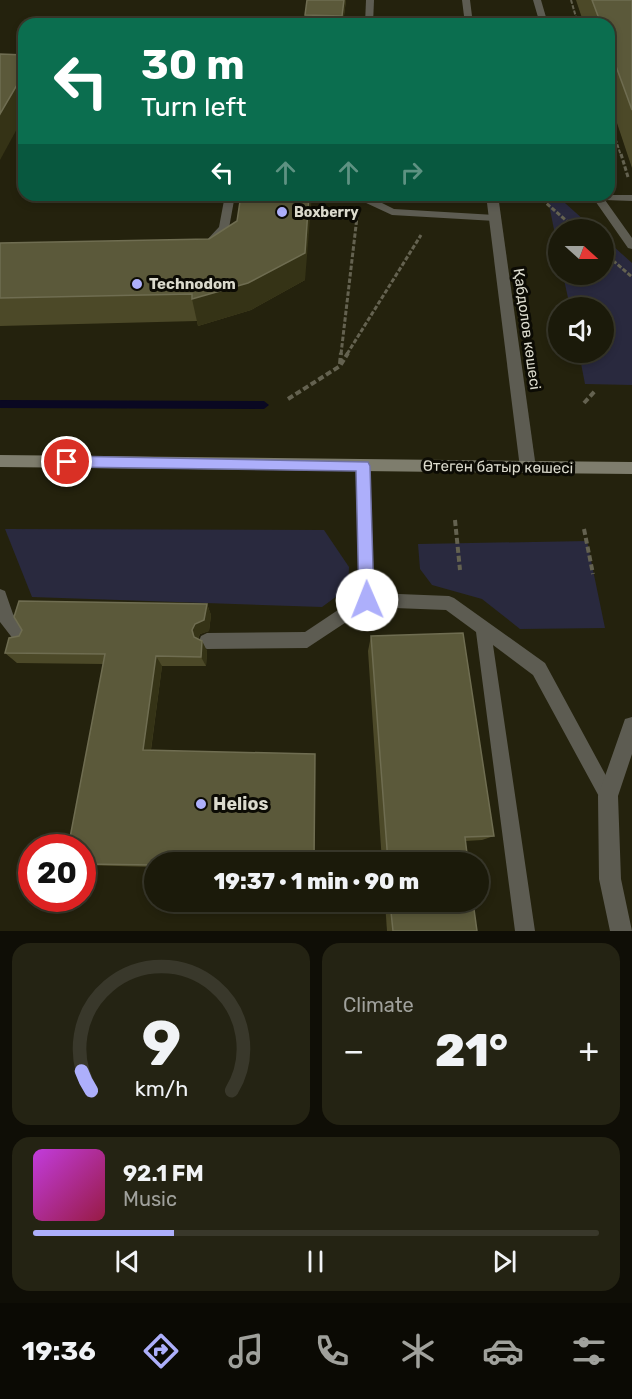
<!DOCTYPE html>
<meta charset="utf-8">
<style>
body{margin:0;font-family:Rubik,sans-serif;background:#242313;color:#f1f3f6;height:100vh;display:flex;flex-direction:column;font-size:22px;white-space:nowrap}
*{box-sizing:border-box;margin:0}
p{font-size:20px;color:#a0a19c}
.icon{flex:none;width:33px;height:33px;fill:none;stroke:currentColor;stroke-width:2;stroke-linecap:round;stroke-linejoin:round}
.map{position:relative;height:931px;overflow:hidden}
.side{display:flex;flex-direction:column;gap:12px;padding:12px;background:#0f0e06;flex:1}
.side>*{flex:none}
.top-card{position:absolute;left:18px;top:18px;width:597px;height:183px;border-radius:18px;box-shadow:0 3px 9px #0003,0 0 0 2px #39382b;background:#0b6e4f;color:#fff;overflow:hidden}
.needle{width:39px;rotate:111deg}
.tools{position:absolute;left:548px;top:219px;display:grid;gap:12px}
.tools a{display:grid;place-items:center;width:66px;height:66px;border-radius:50%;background:#1b1a0a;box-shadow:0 3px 9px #0003,0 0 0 2px #39382b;font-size:30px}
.speed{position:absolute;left:18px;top:834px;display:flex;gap:12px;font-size:30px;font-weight:700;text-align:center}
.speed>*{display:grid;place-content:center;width:78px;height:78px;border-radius:50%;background:#1b1a0a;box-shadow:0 3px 9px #0003,0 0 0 2px #39382b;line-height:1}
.speed .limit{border:9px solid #d22;background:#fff;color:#111}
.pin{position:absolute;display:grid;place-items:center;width:51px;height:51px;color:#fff;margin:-26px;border:3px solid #fff;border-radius:50%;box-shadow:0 2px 6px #0007}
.me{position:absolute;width:66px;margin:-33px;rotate:359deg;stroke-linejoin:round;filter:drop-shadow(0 0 4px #0008)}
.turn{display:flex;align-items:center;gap:21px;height:126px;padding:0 24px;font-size:27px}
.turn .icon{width:78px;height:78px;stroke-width:2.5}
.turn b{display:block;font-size:42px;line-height:51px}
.lanes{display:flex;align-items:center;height:57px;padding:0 24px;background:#0003;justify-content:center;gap:30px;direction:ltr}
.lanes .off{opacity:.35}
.big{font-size:45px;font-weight:800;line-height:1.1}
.side .card{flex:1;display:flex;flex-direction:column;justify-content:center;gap:9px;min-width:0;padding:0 21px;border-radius:18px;background:#242313}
.side .dial{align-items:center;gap:0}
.dial svg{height:156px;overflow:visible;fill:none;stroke:#39382b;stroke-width:7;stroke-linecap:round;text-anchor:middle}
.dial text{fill:#f1f3f6;stroke:none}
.song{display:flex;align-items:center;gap:18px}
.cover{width:72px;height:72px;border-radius:9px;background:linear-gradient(135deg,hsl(290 70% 55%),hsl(340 70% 35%))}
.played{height:6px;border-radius:3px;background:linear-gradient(90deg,#adaffb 25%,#39382b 25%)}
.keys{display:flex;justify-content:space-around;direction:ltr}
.heat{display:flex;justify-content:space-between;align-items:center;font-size:33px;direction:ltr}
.side .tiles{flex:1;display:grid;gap:12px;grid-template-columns:1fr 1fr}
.card:last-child{grid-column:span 2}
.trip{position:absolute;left:144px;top:852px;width:345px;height:60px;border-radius:30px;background:#1b1a0a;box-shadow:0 3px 9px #0003,0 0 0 2px #39382b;font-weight:800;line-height:60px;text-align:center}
.tabs{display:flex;height:96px;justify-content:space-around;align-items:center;background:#0b0a04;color:#a0a19c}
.tabs .icon{width:42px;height:42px}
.tabs .active{color:#adaffb}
.tabs b{font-size:27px;color:#f1f3f6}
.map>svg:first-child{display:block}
</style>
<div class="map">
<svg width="632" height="931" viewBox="0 0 632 931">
<rect width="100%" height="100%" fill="#24220d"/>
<g fill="#29293e">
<path d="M547,195H556L594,229L558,230V249Z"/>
<path d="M603,237L632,263V385L585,384L579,353L603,352V308L570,307L563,275L603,274Z"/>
<path d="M5,529L324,530L349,567L348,588L322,607L32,597Z"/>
<path d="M587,541L605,628L520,629L482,599L432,585L420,569L418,544Z"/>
</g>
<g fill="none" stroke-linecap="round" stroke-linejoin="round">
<path fill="#0a0822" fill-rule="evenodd" d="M0,400L264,401L269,405L264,409L0,408Z"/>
<g stroke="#646250" stroke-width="2" stroke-dasharray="4 1.5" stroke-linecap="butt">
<path d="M571,0L578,24"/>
<path d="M609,118L621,156"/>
<path d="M609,146H618"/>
</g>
<g stroke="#646250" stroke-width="3" stroke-dasharray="4.5 2" stroke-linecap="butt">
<path d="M621,154L628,177"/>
<path d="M537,195L577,230"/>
<path d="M603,252L632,277"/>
<path d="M341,354L357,217"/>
<path d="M347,354L421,235"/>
</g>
<g stroke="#646250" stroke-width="4" stroke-dasharray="6 3" stroke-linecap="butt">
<path d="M340,364L341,353"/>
<path d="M288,399L340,366L348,353"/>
<path d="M584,403L595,391"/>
<path d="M455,520L460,570"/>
<path d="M584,529L593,574"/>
</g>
<g fill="#5d5c52" fill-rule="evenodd">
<path d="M366,0H374L373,24H365Z"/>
<path d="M533,0H541L548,24H540Z"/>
<path d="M225,195H235L229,228L213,246H205V242L219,227Z"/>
<path d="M361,195H371L372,198L394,209L495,215L500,218L495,221L392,215L364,202Z"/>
<path d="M591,195H632V201L605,200L632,238V249L628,248Z"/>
<path d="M363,460L368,462L370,466L374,593L449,596L454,598L545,663L617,796L614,802L608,805L602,802L533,675L493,645L535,931H515L476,632L446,610L369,607L307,648L207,649L201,646L199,641L201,636L207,633L305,632L359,596L356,466L358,462Z"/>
<path d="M0,589L5,591L13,614L31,639L29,644L23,647L17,644L0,622Z"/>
</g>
<path fill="#5d5c52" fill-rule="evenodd" d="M632,717V754L618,796L621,879L632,931H610L599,879L598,796L625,719Z"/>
<g fill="#5d5c52" fill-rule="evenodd">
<path d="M462,0H470L473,24H465Z"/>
<path d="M486,195H498L536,468L533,472L528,474L523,472L520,468Z"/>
</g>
<path fill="#7e7d6d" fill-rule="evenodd" d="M0,455L632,462V474L0,467Z"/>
</g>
<g fill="#4c4928">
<path d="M346,0L343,24H305V15Z"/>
<path d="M576,0H632V168L609,99V24H584Z"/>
<path d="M0,243L305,280L251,310L198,326L197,321L0,326Z"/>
<path d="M207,604L211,615L209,631L200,634L198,639L202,641L207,651L206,666H162L151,750L154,867L82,865V848L103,664L17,663L5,653Z"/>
<path d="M371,636L494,836L482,840L465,841L468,862H382L368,651Z"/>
<path d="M385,902H473L477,931H387Z"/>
</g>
<g fill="#353316">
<path d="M344,0H346L343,24H342Z"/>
<path d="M24,73V116L0,160V114Z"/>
<path d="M309,195H312L305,280L251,310L198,326L192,299Z"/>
<path d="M207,604L211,615L209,631L200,634L197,640L194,637L192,630Z"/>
<path d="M202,641L207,651L206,666L201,657Z"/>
<path d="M156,656L162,666L150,756L143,750Z"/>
</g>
<g fill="#5b593a" stroke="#6f6d51" stroke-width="1.5">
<path d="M307,0H344L342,16L305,15Z"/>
<path d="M592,0H632V110L609,47V24H601Z"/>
<path d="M0,54L24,55V73L0,114Z"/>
<path d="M241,195H309L305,253L248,283L192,299V294L0,298V243L209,239L237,221Z"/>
<path d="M19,601L207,604L204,620L195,624L192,630L194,637L202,641L201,657L156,656L143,750L315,754L314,862H154V865L82,864V848H68L105,654L5,653L9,638L19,636L22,630L14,617Z"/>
<path d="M463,633L494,836L465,837L468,862H388L371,636Z"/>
<path d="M390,902H473L477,931H393Z"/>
</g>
<path fill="#adaffb" stroke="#7072a3" stroke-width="1.5" d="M67,456L368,462L370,466L374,600L372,605L367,607L361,605L359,600L356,471L67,467L62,466L60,462L62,458Z"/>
<g fill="#adaffb" stroke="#0c0b04" stroke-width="2">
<circle cx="282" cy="212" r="6"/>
<circle cx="137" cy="284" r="6"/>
<circle cx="201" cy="804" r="6"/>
</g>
<g text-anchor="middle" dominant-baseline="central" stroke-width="6" stroke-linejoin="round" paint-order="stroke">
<g font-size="14" font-weight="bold" fill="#dbdacd" stroke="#0c0b04" text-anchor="start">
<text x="294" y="212">Boxberry</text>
</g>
<g font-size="15" font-weight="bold" fill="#dbdacd" stroke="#0c0b04" text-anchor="start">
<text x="149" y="284">Technodom</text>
</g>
<g font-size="15" fill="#dbdacd" stroke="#0c0b04">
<text transform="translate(527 329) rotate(82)">Қабдолов көшесі</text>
<text transform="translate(498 467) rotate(1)">Өтеген батыр көшесі</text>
</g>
<g font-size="18" font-weight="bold" fill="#dbdacd" stroke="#0c0b04" text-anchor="start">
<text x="213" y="804">Helios</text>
</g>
</g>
</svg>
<div class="tools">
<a><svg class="needle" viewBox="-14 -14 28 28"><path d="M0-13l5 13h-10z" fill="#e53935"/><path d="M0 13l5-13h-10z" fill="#a0a19c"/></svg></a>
<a><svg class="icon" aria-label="sound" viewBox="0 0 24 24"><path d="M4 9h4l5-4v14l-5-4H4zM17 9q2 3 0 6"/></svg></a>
</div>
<div class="speed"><div class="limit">20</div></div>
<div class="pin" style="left:67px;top:462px;background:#d93025"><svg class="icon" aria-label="arrive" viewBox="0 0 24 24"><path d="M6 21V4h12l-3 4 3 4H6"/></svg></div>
<svg class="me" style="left:367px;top:600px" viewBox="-20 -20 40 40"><circle r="19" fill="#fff"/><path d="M0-13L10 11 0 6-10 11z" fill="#adaffb"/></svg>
<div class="trip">19:37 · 1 min · 90 m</div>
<div class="top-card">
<div class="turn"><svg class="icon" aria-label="left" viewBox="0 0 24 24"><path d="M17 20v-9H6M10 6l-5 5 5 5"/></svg><div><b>30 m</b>Turn left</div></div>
<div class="lanes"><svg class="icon" aria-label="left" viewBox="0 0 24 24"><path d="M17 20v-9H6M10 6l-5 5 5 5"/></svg><svg class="icon off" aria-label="ahead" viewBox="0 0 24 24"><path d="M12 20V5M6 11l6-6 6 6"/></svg><svg class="icon off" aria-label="ahead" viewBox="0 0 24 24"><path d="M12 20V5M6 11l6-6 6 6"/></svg><svg class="icon off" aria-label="right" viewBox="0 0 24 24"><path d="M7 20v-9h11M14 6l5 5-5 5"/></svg></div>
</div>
</div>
<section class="side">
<div class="tiles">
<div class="card dial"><svg viewBox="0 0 100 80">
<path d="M14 69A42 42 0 1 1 86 69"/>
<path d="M14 69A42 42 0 0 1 9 59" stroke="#adaffb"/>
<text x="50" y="56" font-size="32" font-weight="700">9</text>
<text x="50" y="72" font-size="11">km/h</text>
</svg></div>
<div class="card"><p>Climate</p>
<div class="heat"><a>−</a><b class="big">21°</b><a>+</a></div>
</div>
<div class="card">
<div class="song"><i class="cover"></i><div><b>92.1 FM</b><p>Music</p></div></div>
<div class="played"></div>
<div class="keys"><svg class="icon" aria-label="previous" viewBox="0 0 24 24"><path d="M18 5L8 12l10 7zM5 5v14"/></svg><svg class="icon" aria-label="pause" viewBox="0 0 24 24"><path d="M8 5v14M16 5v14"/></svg><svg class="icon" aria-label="next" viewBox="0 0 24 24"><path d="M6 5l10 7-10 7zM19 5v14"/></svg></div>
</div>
</div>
</section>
<nav class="tabs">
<b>19:36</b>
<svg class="icon active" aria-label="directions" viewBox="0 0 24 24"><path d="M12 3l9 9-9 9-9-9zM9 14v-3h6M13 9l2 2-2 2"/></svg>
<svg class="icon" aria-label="music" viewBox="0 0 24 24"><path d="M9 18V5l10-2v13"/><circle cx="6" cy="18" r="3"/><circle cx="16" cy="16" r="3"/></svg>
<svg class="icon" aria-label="phone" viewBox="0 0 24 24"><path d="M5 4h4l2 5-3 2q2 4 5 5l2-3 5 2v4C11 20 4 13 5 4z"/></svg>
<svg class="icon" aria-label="climate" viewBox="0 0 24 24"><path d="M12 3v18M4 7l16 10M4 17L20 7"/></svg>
<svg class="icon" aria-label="car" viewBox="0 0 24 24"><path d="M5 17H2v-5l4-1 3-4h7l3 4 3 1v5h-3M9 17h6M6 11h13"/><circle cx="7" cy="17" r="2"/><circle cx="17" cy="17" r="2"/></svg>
<svg class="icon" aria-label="filters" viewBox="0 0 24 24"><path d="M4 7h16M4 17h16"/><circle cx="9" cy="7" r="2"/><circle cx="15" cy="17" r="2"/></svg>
</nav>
